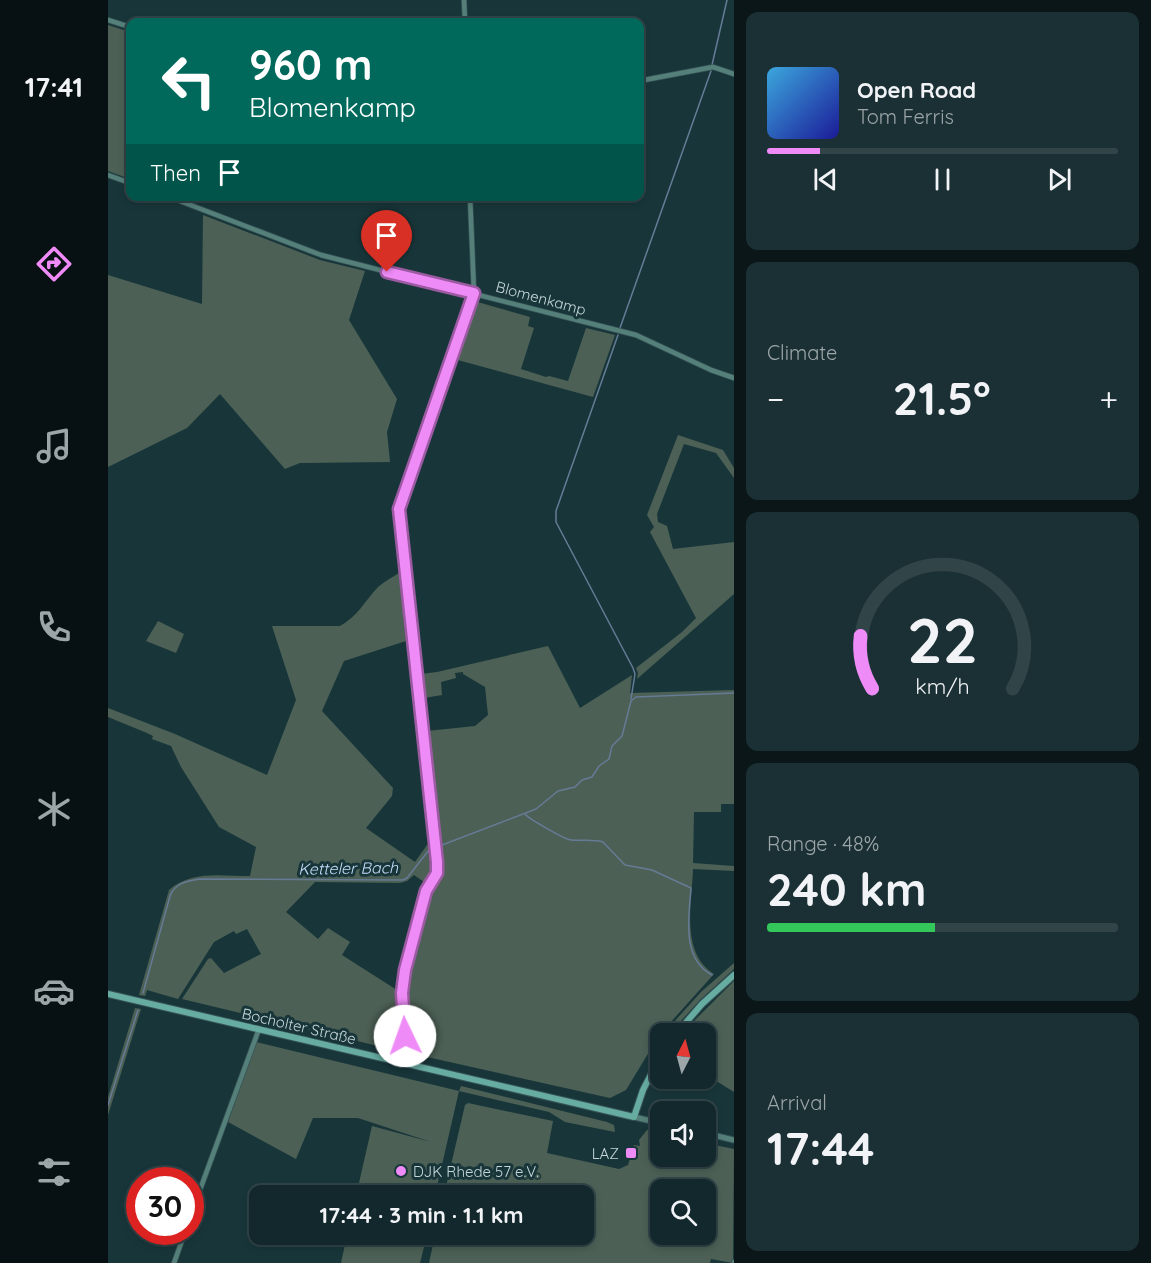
<!DOCTYPE html>
<meta charset="utf-8">
<style>
body{margin:0;font-family:Quicksand,sans-serif;background:#1b3034;color:#f1f3f6;height:100vh;display:flex;flex-direction:column;font-size:22px;white-space:nowrap}
*{box-sizing:border-box;margin:0}
p{font-size:20px;color:#9ca6a9}
.icon{flex:none;width:33px;height:33px;fill:none;stroke:currentColor;stroke-width:2;stroke-linecap:round;stroke-linejoin:round}
.map{position:relative;flex:1;overflow:hidden}
.sheet{display:flex;flex-direction:column;gap:12px;padding:12px;background:#0a1618;width:417px}
.sheet>*{flex:none}
.guide{position:absolute;left:18px;top:18px;width:518px;height:183px;border-radius:12px;box-shadow:0 3px 9px #0003,0 0 0 2px #314448;background:#00695c;color:#fff;overflow:hidden}
.needle{width:39px;rotate:6deg}
.tools{position:absolute;left:542px;top:1023px;display:grid;gap:12px}
.tools a{display:grid;place-items:center;width:66px;height:66px;border-radius:12px;background:#12282c;box-shadow:0 3px 9px #0003,0 0 0 2px #314448;font-size:30px}
.speed{position:absolute;left:18px;top:1167px;display:flex;gap:12px;font-size:30px;font-weight:700;text-align:center}
.speed>*{display:grid;place-content:center;width:78px;height:78px;border-radius:50%;background:#12282c;box-shadow:0 3px 9px #0003,0 0 0 2px #314448;line-height:1}
.speed .limit{border:9px solid #d22;background:#fff;color:#111}
.pin{position:absolute;display:grid;place-items:center;width:51px;height:51px;color:#fff;margin:-62px -26px;border-radius:50% 50% 50% 0;rotate:-45deg;box-shadow:0 0 6px #0007}
.pin .icon{rotate:45deg}
.me{position:absolute;width:66px;margin:-33px;rotate:357deg;stroke-linejoin:round;filter:drop-shadow(0 0 4px #0008)}
.turn{display:flex;align-items:center;gap:21px;height:126px;padding:0 24px;font-size:27px}
.turn .icon{width:78px;height:78px;stroke-width:2.5}
.turn b{display:block;font-size:42px;line-height:51px}
.then{display:flex;align-items:center;height:57px;padding:0 24px;background:#0003;gap:12px;font-size:22px}
.big{font-size:45px;font-weight:800;line-height:1.1}
.sheet .tile{flex:1;display:flex;flex-direction:column;justify-content:center;gap:9px;min-width:0;padding:0 21px;border-radius:12px;background:#1b3034}
.sheet .dial{align-items:center;gap:0}
.dial svg{height:156px;overflow:visible;fill:none;stroke:#314448;stroke-width:7;stroke-linecap:round;text-anchor:middle}
.dial text{fill:#f1f3f6;stroke:none}
.song{display:flex;align-items:center;gap:18px}
.cover{width:72px;height:72px;border-radius:9px;background:linear-gradient(135deg,hsl(200 70% 55%),hsl(240 70% 35%))}
.played{height:6px;border-radius:3px;background:linear-gradient(90deg,#ef8bf7 15%,#314448 15%)}
.keys{display:flex;justify-content:space-around;direction:ltr}
.heat{display:flex;justify-content:space-between;align-items:center;font-size:33px;direction:ltr}
.charge{height:9px;border-radius:4px;background:linear-gradient(90deg,#34c759 48%,#314448 0)}
.trip{position:absolute;left:141px;top:1185px;width:345px;height:60px;border-radius:12px;background:#12282c;box-shadow:0 3px 9px #0003,0 0 0 2px #314448;font-weight:800;line-height:60px;text-align:center}
main{display:flex;flex:1;min-height:0}
.menu{display:flex;flex-direction:column;width:108px;justify-content:space-around;align-items:center;background:#071012;color:#9ca6a9}
.menu .icon{width:42px;height:42px}
.menu .active{color:#ef8bf7}
.menu b{font-size:27px;color:#f1f3f6}
.map>svg:first-child{display:block}
</style>
<main>
<nav class="menu">
<b>17:41</b>
<svg class="icon active" aria-label="directions" viewBox="0 0 24 24"><path d="M12 3l9 9-9 9-9-9zM9 14v-3h6M13 9l2 2-2 2"/></svg>
<svg class="icon" aria-label="music" viewBox="0 0 24 24"><path d="M9 18V5l10-2v13"/><circle cx="6" cy="18" r="3"/><circle cx="16" cy="16" r="3"/></svg>
<svg class="icon" aria-label="phone" viewBox="0 0 24 24"><path d="M5 4h4l2 5-3 2q2 4 5 5l2-3 5 2v4C11 20 4 13 5 4z"/></svg>
<svg class="icon" aria-label="climate" viewBox="0 0 24 24"><path d="M12 3v18M4 7l16 10M4 17L20 7"/></svg>
<svg class="icon" aria-label="car" viewBox="0 0 24 24"><path d="M5 17H2v-5l4-1 3-4h7l3 4 3 1v5h-3M9 17h6M6 11h13"/><circle cx="7" cy="17" r="2"/><circle cx="17" cy="17" r="2"/></svg>
<svg class="icon" aria-label="filters" viewBox="0 0 24 24"><path d="M4 7h16M4 17h16"/><circle cx="9" cy="7" r="2"/><circle cx="15" cy="17" r="2"/></svg>
</nav>
<div class="map">
<svg width="626" height="1263" viewBox="0 0 626 1263">
<rect width="100%" height="100%" fill="#18363a"/>
<g fill="#4c6055" fill-rule="evenodd">
<path d="M0,25L22,32V179L0,171Z"/>
<path d="M95,215L212,260L257,271L241,320L289,399L279,432L282,462L192,463L177,469L112,394L79,428L0,467V275L94,304Z"/>
<path d="M366,301L422,317L420,326L426,328L413,369L438,377L441,376L460,381L478,328L507,335L485,397L346,359Z"/>
<path d="M570,435L615,450L626,468V478L608,453L576,444L549,514L550,522L559,526L565,549L626,542V594L529,679L530,673L528,668L574,632L588,618L542,532L546,527L539,515Z"/>
<path d="M291,573L298,641L236,661L214,711L285,788L284,796L258,828L307,862L319,845L325,844L326,872L319,884L306,875L299,881L292,883L207,882L178,912L210,939L220,928L242,942L234,955L292,992L295,1052L74,999L100,959L103,958L116,973L153,954L139,929L128,934L126,931L106,942L70,999L39,990L37,996L31,995L61,890C83,870 114,876 142,876L148,847L111,827L73,767L63,746L44,739L45,736L39,733L0,717V708L67,734L159,775L188,700L164,626H232C249,617 257,601 270,587C276,582 284,577 291,573Z"/>
<path d="M50,621L76,634L68,653L38,641Z"/>
<path d="M440,646L472,708L524,675L522,693L626,690V804H613V812H586L585,863L626,866V871L585,869C584,903 572,953 606,974L552,1034L518,1090L502,1098L301,1053L296,995L298,976L316,905L324,888L330,883L333,869L332,846L319,731L367,726L380,715L377,687L355,674V672L347,673L348,678L333,682L334,695L316,698L313,674L329,672Z"/>
<path d="M626,963V969L592,1000L562,1033H556L593,992Z"/>
<path d="M626,981V1092L597,1074V1034L574,1033Z"/>
<path d="M27,1008L33,1009L0,1115V1097Z"/>
<path d="M148,1042L351,1091L353,1086L499,1122L506,1125L507,1132L457,1122L441,1112L351,1091L327,1195L248,1196L264,1126L323,1142L250,1118H205L188,1159L120,1122Z"/>
<path d="M360,1103L445,1121L439,1153L511,1169L520,1165L526,1145L532,1146L531,1140L539,1130L552,1133V1156H597V1143L626,1149L625,1263L603,1259L602,1263H321L327,1235L476,1234V1196L336,1195L357,1105ZM552,1190H597V1234H552Z"/>
<path d="M239,1235V1234L319,1235L312,1263H233Z"/>
</g>
<g fill="none" stroke-linecap="round" stroke-linejoin="round">
<g stroke="#667b96" stroke-width="1.5">
<path d="M604,65L619,0"/>
<path d="M512,328L603,71"/>
<path d="M510,335L448,511V522L525,668L527,674L523,699"/>
<path d="M417,814C421,819 458,840 463,840C472,841 487,839 495,842L517,865L544,870L583,888C581,916 573,959 604,975"/>
<path d="M35,993L62,896C67,883 79,881 92,879L295,880L299,878L321,850L428,809L450,791L467,787L474,780L484,777L491,766L501,759L504,746L514,736L523,701L528,697L626,693"/>
<path d="M0,1105L30,1010"/>
</g>
<defs>
<g id="minor">
<path d="M356,0L357,22"/>
<path d="M0,20L22,27"/>
<path d="M531,81L605,67L626,74"/>
<path d="M0,175L22,183"/>
<path d="M59,196L213,255L528,335L603,370L626,378"/>
<path d="M298,1063L294,993L297,970L318,891L329,873V862L291,509L366,293L362,196"/>
<path d="M82,1217L151,1029"/>
<path d="M66,1263L77,1232"/>
<path d="M626,1263V1262"/>
</g>
<g id="tertiary">
<path d="M526,1117L552,1123"/>
<path d="M597,1133L626,1140"/>
</g>
<g id="secondary">
<path d="M0,994L526,1117L535,1090L552,1057"/>
<path d="M568,1034L594,1004L626,975"/>
</g>
</defs>
<use href="#minor" stroke="#375357" stroke-width="6"/>
<use href="#tertiary" stroke="#375357" stroke-width="7"/>
<use href="#secondary" stroke="#375357" stroke-width="8"/>
<use href="#minor" stroke="#558079" stroke-width="4.5"/>
<use href="#tertiary" stroke="#558079" stroke-width="5"/>
<use href="#secondary" stroke="#66aca1" stroke-width="6"/>
</g>
<g fill="none" stroke-linecap="round" stroke-linejoin="round">
<defs>
<path id="route" d="M279,272L366,293L291,509L329,862V873L318,891L297,970L294,993L297,1036"/>
</defs>
<use href="#route" stroke="#9b5aa1" stroke-width="15"/>
<use href="#route" stroke="#ef8bf7" stroke-width="10"/>
</g>
<g fill="#ef8bf7" stroke="#18363a" stroke-width="2">
<rect x="517" y="1147" width="12" height="12" rx="3"/>
<circle cx="293" cy="1171" r="6"/>
</g>
<g text-anchor="middle" dominant-baseline="central" stroke-width="6" stroke-linejoin="round" paint-order="stroke">
<g font-size="15" fill="#c6d7d9" stroke="#18363a">
<text transform="translate(433 298) rotate(15)">Blomenkamp</text>
<text transform="translate(191 1026) rotate(13)">Bocholter Straße</text>
</g>
<g font-size="15" fill="#c6d7d9" stroke="#18363a" text-anchor="end">
<text x="511" y="1153">LAZ</text>
<text x="305" y="1171" text-anchor="start">DJK Rhede 57 e.V.</text>
</g>
<g font-size="16" font-style="italic" fill="#c6ddfa" stroke="#18363a">
<text transform="translate(240 868) rotate(-1)">Ketteler Bach</text>
</g>
</g>
</svg>
<div class="tools">
<a><svg class="needle" viewBox="-14 -14 28 28"><path d="M0-13l5 13h-10z" fill="#e53935"/><path d="M0 13l5-13h-10z" fill="#9ca6a9"/></svg></a>
<a><svg class="icon" aria-label="sound" viewBox="0 0 24 24"><path d="M4 9h4l5-4v14l-5-4H4zM17 9q2 3 0 6"/></svg></a>
<a><svg class="icon" aria-label="search" viewBox="0 0 24 24"><circle cx="10" cy="10" r="6"/><path d="M15 15l6 6"/></svg></a>
</div>
<div class="speed"><div class="limit">30</div></div>
<div class="pin" style="left:279px;top:272px;background:#d93025"><svg class="icon" aria-label="arrive" viewBox="0 0 24 24"><path d="M6 21V4h12l-3 4 3 4H6"/></svg></div>
<svg class="me" style="left:297px;top:1036px" viewBox="-20 -20 40 40"><circle r="19" fill="#fff"/><path d="M0-13L10 11 0 6-10 11z" fill="#ef8bf7"/></svg>
<div class="trip">17:44 · 3 min · 1.1 km</div>
<div class="guide">
<div class="turn"><svg class="icon" aria-label="left" viewBox="0 0 24 24"><path d="M17 20v-9H6M10 6l-5 5 5 5"/></svg><div><b>960 m</b>Blomenkamp</div></div>
<div class="then">Then<svg class="icon" aria-label="arrive" viewBox="0 0 24 24"><path d="M6 21V4h12l-3 4 3 4H6"/></svg></div>
</div>
</div>
<section class="sheet">
<div class="tile">
<div class="song"><i class="cover"></i><div><b>Open Road</b><p>Tom Ferris</p></div></div>
<div class="played"></div>
<div class="keys"><svg class="icon" aria-label="previous" viewBox="0 0 24 24"><path d="M18 5L8 12l10 7zM5 5v14"/></svg><svg class="icon" aria-label="pause" viewBox="0 0 24 24"><path d="M8 5v14M16 5v14"/></svg><svg class="icon" aria-label="next" viewBox="0 0 24 24"><path d="M6 5l10 7-10 7zM19 5v14"/></svg></div>
</div>
<div class="tile"><p>Climate</p>
<div class="heat"><a>−</a><b class="big">21.5°</b><a>+</a></div>
</div>
<div class="tile dial"><svg viewBox="0 0 100 80">
<path d="M14 69A42 42 0 1 1 86 69"/>
<path d="M14 69A42 42 0 0 1 8 42" stroke="#ef8bf7"/>
<text x="50" y="56" font-size="32" font-weight="700">22</text>
<text x="50" y="72" font-size="11">km/h</text>
</svg></div>
<div class="tile"><p>Range · 48%</p><b class="big">240 km</b><div class="charge"></div></div>
<div class="tile"><p>Arrival</p><b class="big">17:44</b></div>
</section>
</main>
